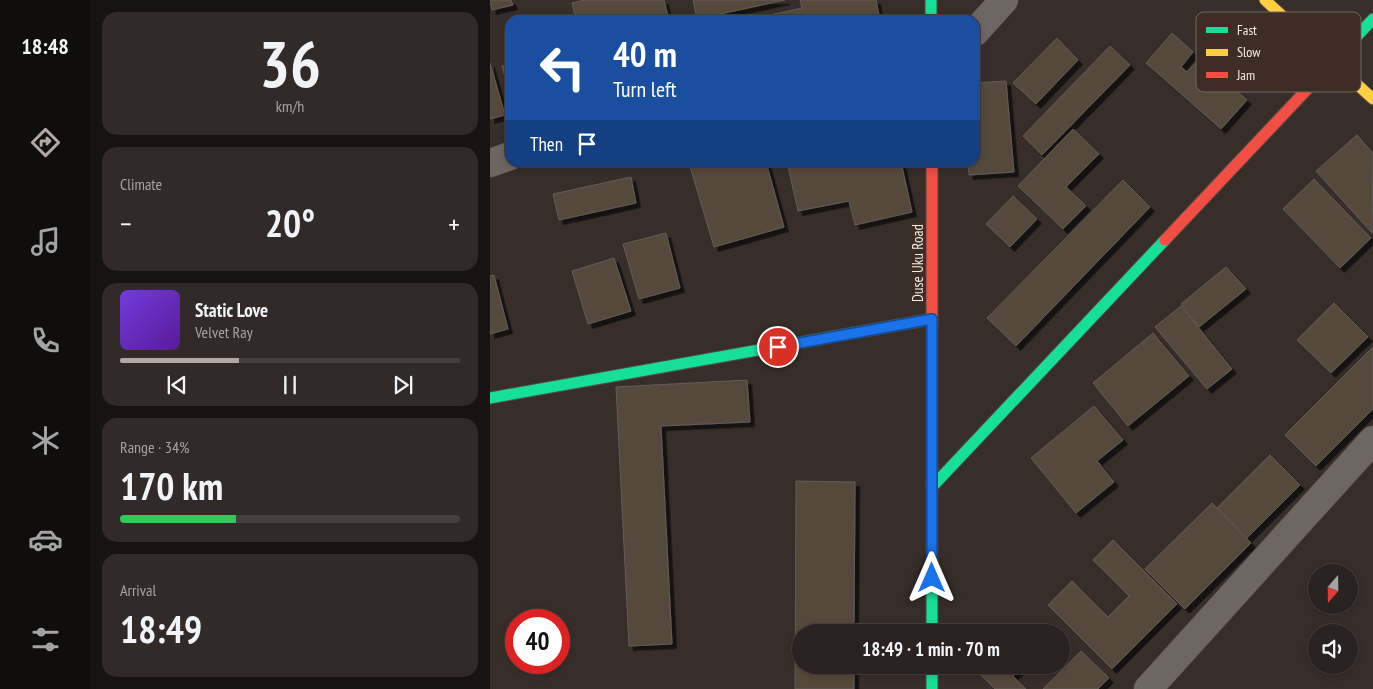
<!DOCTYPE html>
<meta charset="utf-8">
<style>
body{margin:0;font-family:"PT Sans Narrow",sans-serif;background:#312a29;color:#f1f3f6;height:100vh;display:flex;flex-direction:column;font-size:19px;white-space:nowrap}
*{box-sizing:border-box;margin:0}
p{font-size:16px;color:#a5a4a5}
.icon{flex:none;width:28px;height:28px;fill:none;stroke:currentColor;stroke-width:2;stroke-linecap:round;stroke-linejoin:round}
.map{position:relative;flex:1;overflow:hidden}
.side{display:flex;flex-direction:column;gap:12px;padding:12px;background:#171312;width:400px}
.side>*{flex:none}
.banner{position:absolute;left:15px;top:15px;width:475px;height:152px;border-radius:15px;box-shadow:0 2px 8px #0003,0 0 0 1px #453f3e;background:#1a4fa0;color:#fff;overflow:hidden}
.needle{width:32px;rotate:200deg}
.tools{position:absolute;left:818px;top:564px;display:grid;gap:10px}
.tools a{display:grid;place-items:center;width:50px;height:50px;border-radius:50%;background:#292220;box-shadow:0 2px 8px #0003,0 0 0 1px #453f3e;font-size:25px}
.speed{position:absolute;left:15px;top:609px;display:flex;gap:10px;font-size:25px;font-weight:700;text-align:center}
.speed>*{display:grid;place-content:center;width:65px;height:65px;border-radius:50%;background:#292220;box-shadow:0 2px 8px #0003,0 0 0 1px #453f3e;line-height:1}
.speed .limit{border:8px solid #d22;background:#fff;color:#111}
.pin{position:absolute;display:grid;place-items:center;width:42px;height:42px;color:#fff;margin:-21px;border:2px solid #fff;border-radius:50%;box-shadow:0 1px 5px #0007}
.me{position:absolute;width:55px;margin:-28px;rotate:0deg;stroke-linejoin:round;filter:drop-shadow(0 0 4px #0008)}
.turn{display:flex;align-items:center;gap:18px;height:105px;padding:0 25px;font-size:22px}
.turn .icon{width:65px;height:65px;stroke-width:2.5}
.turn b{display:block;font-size:35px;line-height:42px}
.then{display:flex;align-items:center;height:48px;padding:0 25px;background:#0003;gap:10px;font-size:19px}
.big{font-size:38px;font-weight:800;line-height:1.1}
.side .tile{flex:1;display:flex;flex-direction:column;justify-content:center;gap:8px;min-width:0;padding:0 18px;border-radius:15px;background:#312a29}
.side .dial{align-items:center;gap:0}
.dial b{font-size:65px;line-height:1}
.song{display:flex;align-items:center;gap:15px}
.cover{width:60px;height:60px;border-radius:8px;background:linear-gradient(135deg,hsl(260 70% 55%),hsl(270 70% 35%))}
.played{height:5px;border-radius:2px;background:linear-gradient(90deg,#b3a9a4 35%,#453f3e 35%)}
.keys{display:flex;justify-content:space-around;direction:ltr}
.heat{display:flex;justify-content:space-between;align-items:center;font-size:28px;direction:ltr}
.charge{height:8px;border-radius:4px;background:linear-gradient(90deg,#34c759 34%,#453f3e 0)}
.trip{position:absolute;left:302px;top:624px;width:278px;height:50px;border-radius:25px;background:#292220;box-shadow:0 2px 8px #0003,0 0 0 1px #453f3e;font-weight:800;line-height:50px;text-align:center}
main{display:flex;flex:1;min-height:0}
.tab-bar{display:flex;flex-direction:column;width:90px;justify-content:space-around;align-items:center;background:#100e0d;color:#a5a4a5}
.tab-bar .icon{width:35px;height:35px}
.tab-bar .current{color:#b3a9a4}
.tab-bar b{font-size:22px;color:#f1f3f6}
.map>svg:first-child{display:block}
</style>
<main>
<nav class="tab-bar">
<b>18:48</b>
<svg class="icon current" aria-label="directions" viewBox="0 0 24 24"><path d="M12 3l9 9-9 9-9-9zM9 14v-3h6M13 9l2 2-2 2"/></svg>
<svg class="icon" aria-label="music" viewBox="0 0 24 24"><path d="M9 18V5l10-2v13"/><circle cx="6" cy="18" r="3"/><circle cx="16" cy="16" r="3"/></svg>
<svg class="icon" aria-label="phone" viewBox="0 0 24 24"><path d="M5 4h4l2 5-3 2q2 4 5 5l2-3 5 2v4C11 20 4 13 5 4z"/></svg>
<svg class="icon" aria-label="climate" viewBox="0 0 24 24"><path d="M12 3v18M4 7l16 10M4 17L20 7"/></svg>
<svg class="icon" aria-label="car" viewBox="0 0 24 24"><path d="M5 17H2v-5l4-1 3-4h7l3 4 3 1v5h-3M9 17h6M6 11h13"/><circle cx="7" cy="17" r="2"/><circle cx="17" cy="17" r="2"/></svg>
<svg class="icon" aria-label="filters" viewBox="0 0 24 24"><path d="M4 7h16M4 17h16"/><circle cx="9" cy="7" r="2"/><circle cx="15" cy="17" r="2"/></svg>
</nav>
<section class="side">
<div class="tile dial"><b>36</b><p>km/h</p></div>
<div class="tile"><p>Climate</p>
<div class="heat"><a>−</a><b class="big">20°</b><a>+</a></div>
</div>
<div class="tile">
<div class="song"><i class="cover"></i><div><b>Static Love</b><p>Velvet Ray</p></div></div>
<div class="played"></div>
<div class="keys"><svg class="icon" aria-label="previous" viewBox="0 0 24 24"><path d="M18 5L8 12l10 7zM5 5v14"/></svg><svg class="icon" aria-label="pause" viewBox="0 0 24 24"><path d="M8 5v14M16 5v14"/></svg><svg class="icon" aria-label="next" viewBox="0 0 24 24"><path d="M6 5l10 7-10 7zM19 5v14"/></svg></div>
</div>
<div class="tile"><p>Range · 34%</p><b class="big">170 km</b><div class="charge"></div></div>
<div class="tile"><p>Arrival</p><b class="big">18:49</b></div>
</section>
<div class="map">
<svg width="883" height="689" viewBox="0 0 883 689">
<defs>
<filter id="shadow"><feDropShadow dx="4.5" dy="4.5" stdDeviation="0" flood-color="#0009"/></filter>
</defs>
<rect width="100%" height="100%" fill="#372e2a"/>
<g fill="#554a3b" stroke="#625c57" filter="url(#shadow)">
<path d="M0,0H21L23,5L2,10Z"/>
<path d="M95,0H174L179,20H157L156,17L141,20H86L82,3Z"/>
<path d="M203,0H295L207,19Z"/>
<path d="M310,0H386L390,20H257L312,8Z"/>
<path d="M682,33L703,52L691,67L697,72L710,58L757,100L731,129L656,63Z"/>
<path d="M567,38L588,60L546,104L523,83Z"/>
<path d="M620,46L640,65L552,155L533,136Z"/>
<path d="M0,63L15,115L0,119Z"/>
<path d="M20,64V96L12,66Z"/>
<path d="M516,81L524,172L479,175L478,162H485V83Z"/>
<path d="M583,129L609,154L576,187L596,206L573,229L528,186Z"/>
<path d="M867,135L883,153L882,233L826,171Z"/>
<path d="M202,162H276L294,227L224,247L199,163Z"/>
<path d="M297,162H411L422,212L365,225L359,201L308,211Z"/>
<path d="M141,177L146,203L69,220L63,194Z"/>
<path d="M824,179L881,238L850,268L793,209Z"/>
<path d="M633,180L660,207L526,346L497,318Z"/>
<path d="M523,196L547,219L520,247L496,224Z"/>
<path d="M176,233L190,288L149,299L133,244Z"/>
<path d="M124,258L141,311L98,324L82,271Z"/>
<path d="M736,267L756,289L709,327L691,304Z"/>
<path d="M4,275L18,329L0,334V276Z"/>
<path d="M844,303L878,337L841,373L807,340Z"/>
<path d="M691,306L742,369L717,389L665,327Z"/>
<path d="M663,333L699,376L638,426L603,383Z"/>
<path d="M883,347V409L826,466L795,435Z"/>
<path d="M257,380L260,422L171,426L182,644L139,646L126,387Z"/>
<path d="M604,406L633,440L607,461L624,482L586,513L541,458Z"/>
<path d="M780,455L810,485L756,539L726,509Z"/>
<path d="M306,481L365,482L364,632H311V665H364V689H305Z"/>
<path d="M722,503L761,543L695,609L655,569Z"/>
<path d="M623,540L687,604L622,669L558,605L582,581L618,617L639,596L603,560Z"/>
<path d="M591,651L619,678L608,689H553Z"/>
<path d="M499,665H534L523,676L536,689H505L490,674Z"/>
</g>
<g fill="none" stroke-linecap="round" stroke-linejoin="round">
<defs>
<g id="street">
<path d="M485,32L514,0"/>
<path d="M0,163L20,156"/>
<path d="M658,689L883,440"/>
</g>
<g id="fast">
<path d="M441,0V20"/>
<path d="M824,82L883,19"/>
<path d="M442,324V632"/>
<path d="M0,398L442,319"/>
<path d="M442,487L675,240"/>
<path d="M442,665V689"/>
</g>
<path id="slow" d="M775,0L883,99"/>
<g id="jam">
<path d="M442,162V324"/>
<path d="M675,240L824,82"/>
</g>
</defs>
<use href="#street" stroke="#524946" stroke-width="29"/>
<use href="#fast" stroke="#524946" stroke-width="13"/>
<use href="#slow" stroke="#524946" stroke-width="13"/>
<use href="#jam" stroke="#524946" stroke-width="13"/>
<use href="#street" stroke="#6d6663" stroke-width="28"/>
<use href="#fast" stroke="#16e098" stroke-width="11"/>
<use href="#slow" stroke="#ffcf43" stroke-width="11"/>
<use href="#jam" stroke="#f24e42" stroke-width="11"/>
</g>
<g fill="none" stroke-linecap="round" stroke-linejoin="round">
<defs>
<path id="route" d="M288,347L442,319V578"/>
</defs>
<use href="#route" stroke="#114b97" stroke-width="12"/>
<use href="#route" stroke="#1a73e8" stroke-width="9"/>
</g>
<g text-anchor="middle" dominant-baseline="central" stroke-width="5" stroke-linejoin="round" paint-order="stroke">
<g font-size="15" fill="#f6ebe5" stroke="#3d2d24">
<text transform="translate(427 263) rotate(-90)">Duse Uku Road</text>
</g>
</g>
<rect x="706" y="12" width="165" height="80" rx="8" fill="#3d2d24" stroke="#74665e" stroke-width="1"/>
<rect x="716" y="27" width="22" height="6" fill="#16e098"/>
<rect x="716" y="49" width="22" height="7" fill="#ffcf43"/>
<rect x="716" y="72" width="22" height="6" fill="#f24e42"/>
<g font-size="14" fill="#f6ebe5">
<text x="747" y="35">Fast</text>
<text x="747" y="57">Slow</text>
<text x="747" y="80">Jam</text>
</g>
</svg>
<div class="tools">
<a><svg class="needle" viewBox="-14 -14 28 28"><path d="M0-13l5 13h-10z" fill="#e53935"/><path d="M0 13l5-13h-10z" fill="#a5a4a5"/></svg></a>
<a><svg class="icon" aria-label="sound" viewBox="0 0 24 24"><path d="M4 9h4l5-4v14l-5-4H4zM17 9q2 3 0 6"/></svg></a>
</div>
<div class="speed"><div class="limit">40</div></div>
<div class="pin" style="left:288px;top:347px;background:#d93025"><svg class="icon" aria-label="arrive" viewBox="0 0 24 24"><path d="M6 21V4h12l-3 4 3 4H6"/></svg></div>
<svg class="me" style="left:442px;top:578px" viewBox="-20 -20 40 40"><path d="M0-17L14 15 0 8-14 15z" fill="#1a73e8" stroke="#fff" stroke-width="4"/></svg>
<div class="trip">18:49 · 1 min · 70 m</div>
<div class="banner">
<div class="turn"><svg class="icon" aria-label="left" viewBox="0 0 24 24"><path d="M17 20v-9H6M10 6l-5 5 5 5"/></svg><div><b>40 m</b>Turn left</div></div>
<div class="then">Then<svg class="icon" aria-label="arrive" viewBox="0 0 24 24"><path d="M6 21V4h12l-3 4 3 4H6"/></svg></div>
</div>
</div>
</main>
